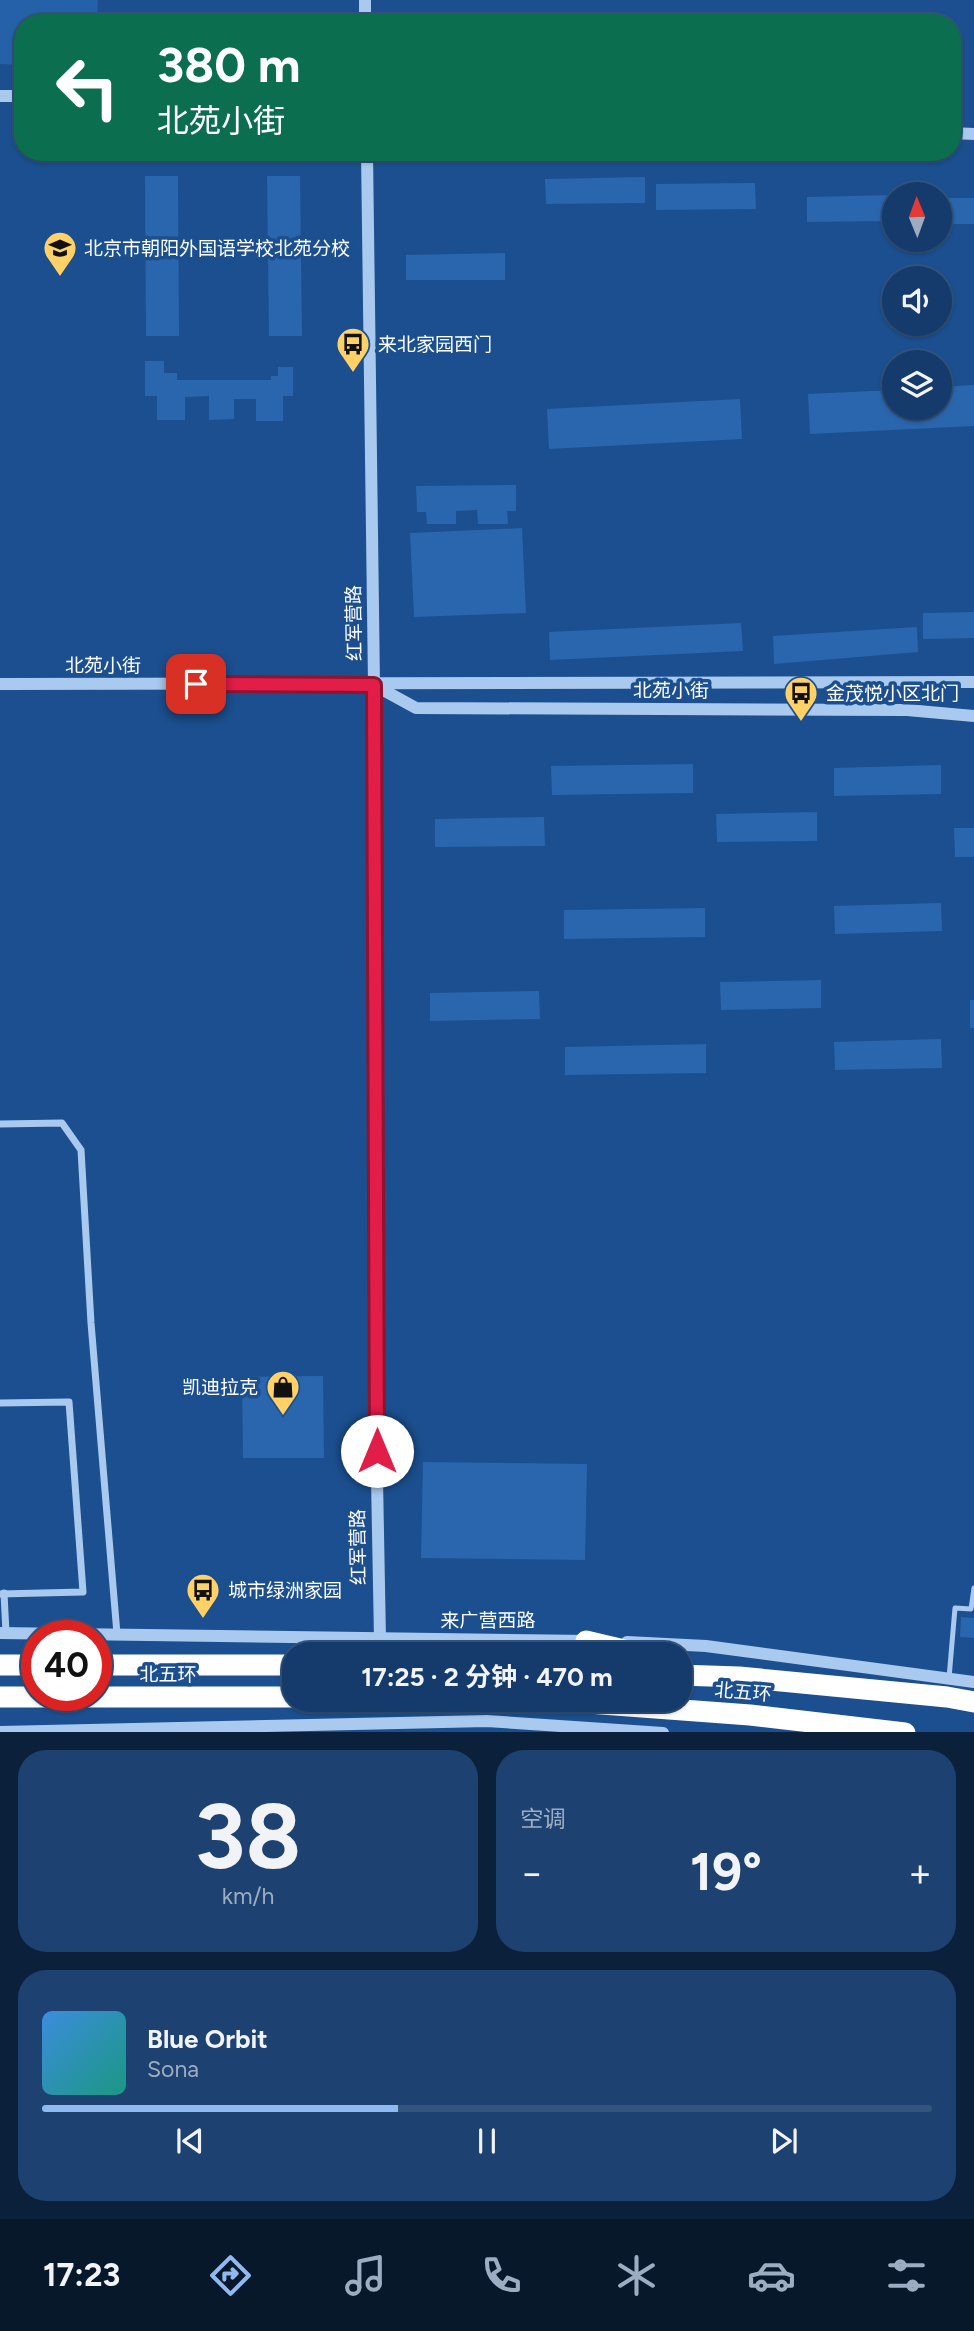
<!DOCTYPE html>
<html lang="zh">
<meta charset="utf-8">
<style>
body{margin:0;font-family:Figtree,"Noto Sans SC",sans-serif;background:#1d4271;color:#f1f3f6;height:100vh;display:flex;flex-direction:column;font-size:26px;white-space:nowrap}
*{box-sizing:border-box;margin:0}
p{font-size:23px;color:#9dadc1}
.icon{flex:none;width:38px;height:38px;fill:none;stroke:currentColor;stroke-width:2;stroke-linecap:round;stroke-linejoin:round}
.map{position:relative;height:1732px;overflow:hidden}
.sheet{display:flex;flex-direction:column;gap:18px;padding:18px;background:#0b203b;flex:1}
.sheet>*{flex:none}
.top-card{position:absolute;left:14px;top:14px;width:947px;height:147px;border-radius:28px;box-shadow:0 2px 5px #0004,0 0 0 2px #33557e;background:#0b6e4f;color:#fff;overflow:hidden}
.needle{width:46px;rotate:359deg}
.controls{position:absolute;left:882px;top:182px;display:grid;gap:14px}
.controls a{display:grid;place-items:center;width:70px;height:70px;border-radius:50%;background:#143b6b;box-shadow:0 2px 5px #0004,0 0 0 2px #33557e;font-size:35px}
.speed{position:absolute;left:21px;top:1620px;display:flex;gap:14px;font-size:35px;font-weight:700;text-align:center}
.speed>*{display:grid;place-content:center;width:91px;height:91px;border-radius:50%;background:#143b6b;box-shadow:0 2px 5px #0004,0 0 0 2px #33557e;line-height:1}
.speed .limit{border:10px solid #d22;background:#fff;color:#111}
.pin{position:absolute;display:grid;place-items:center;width:60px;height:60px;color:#fff;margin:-30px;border-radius:14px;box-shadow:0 4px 10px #0006}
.me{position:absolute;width:77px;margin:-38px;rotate:0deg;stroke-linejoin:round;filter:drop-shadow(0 0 5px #0008)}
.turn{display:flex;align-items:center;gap:24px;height:147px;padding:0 28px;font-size:32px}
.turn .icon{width:91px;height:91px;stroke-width:2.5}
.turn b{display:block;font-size:49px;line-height:60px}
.big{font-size:52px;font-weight:700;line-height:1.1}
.sheet .card{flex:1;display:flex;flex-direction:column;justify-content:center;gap:10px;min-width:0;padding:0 24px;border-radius:28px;background:#1d4271}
.sheet .dial{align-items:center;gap:0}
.dial b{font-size:91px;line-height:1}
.song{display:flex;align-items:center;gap:21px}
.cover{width:84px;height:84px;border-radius:10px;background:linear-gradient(135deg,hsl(210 70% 55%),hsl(170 70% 35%))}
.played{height:7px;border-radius:4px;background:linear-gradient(90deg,#90b9f0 40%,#33557e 40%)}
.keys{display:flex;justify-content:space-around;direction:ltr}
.heat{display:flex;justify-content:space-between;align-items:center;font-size:38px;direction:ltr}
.sheet .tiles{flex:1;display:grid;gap:18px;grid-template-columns:1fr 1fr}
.card:last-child{grid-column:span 2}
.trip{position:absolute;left:282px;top:1642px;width:410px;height:70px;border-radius:28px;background:#143b6b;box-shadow:0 2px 5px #0004,0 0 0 2px #33557e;font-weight:700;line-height:70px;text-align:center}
.menu{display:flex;height:112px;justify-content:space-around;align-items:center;background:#08182b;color:#9dadc1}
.menu .icon{width:49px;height:49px}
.menu .selected{color:#90b9f0}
.menu b{font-size:32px;color:#f1f3f6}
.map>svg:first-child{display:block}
</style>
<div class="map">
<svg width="974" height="1733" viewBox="0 0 974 1733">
<rect width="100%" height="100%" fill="#1b4f8f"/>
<path fill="#2461a8" d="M0,0H98L97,23H23V65L0,64Z"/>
<g fill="#2a66ad">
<path d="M145,176H178L179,336H146Z"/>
<path d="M267,176H300L302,336H269Z"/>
<path d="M645,177V203L546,204L545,179Z"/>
<path d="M755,183L756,209L656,210V184Z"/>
<path d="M894,195V221L807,222V197Z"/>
<rect x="940" y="198" width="34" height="26"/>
<path d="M505,253V280H406V255Z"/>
<path d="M145,361H164V373H177V380H271V376H278V367H293V396H283V421H256V399H234V419L209,420V396L185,397V420H157V396H145Z"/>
<path d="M974,385V426L810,434L808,394L894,390V408H940V387Z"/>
<path d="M740,399L742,439L549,449L547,409Z"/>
<path d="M516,485V511H507L508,524H478L477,510L456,511V524H427L426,512H417L416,486Z"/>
<path d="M522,528L526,613L414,617L410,533Z"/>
<path d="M974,612V638L923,639V613Z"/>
<path d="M741,623L743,651L550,660L549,632Z"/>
<path d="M917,627L918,652L774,664L773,636Z"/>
<path d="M693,764V793L552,795L551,766Z"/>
<path d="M941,765V794L834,796V768Z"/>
<path d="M817,812V841L717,842L716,814Z"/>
<path d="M544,817L545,846L435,847V819Z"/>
<path d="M954,828H974V857H955Z"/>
<path d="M941,903L942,931L835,934L834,906Z"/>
<path d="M705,908V937L564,939V910Z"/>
<path d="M821,980V1008L721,1010L720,982Z"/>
<path d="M539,991L540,1019L430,1021V993Z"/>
<rect x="970" y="1000" width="4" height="28"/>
<path d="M941,1039L942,1068L835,1070L834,1042Z"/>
<path d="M706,1044V1073L565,1075V1047Z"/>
<path d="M323,1376L324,1458H243L242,1377Z"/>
<path d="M423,1462L587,1464L585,1560L421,1558Z"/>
<path d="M961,1617L974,1618V1638L960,1637Z"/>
</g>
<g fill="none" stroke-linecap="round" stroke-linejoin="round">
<path stroke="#a9c9ee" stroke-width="5" d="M949,1678L955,1608L971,1609L974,1588"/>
<g stroke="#a9c9ee" stroke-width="7">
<path d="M0,1124L62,1123L81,1150L91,1323L117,1634"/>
<path d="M0,1403L69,1402L83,1592L0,1594"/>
<path d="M4,1593L6,1633"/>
</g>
<g stroke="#a9c9ee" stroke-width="12">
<path d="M365,0V23"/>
<path d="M0,96H23"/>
<path d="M952,133L974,134"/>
<path d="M367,152L374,685L377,1479L380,1639"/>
<path d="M0,684L974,682"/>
<path d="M374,685L416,708L907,710L974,716"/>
<path d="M0,1633L591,1641"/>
<path d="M627,1642L706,1646L974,1682"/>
<path d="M0,1732L487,1721L663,1733"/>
</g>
<g stroke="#fff" stroke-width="21">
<path d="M586,1641L641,1654"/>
<path d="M0,1665H37"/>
<path d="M96,1665H294"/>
<path d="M679,1675L739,1677L947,1697L974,1702"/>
<path d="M0,1697H294"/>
<path d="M534,1699L750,1715L905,1733"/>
</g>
</g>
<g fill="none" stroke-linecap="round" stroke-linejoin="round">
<defs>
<path id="route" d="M196,684L374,685L377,1451"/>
</defs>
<use href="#route" stroke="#92132f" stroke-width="18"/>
<use href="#route" stroke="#e11d48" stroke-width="12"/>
</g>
<defs>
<symbol id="school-pin" viewBox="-11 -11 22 30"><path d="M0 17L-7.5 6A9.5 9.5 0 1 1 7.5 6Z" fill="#ffd166" stroke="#1b4f8f"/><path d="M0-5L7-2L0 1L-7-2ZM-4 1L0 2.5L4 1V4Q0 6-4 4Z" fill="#111"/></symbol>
<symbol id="bus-pin" viewBox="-11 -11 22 30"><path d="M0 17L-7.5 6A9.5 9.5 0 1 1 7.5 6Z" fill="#ffd166" stroke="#1b4f8f"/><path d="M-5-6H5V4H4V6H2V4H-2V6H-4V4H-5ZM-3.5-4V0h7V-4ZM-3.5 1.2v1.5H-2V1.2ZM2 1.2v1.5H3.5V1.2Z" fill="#111"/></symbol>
<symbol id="shop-pin" viewBox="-11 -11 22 30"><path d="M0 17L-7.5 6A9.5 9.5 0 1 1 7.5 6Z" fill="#ffd166" stroke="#1b4f8f"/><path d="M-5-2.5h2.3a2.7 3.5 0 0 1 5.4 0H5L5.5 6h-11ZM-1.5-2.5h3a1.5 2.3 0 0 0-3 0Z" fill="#111"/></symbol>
</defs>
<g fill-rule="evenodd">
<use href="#school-pin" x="41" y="229" width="38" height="52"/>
<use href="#bus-pin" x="334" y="325" width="38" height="52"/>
<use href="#bus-pin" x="782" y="674" width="38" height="52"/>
<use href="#shop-pin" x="264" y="1368" width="38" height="52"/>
<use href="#bus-pin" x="184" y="1571" width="38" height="52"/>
</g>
<g text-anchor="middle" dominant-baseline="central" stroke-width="7" stroke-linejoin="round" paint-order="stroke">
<g font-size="19" fill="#fff" stroke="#1b4f8f" text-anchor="start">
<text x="84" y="248">北京市朝阳外国语学校北苑分校</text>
<text x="378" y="344">来北家园西门</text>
<text x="826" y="693">金茂悦小区北门</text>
<text x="258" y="1387" text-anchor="end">凯迪拉克</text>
<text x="228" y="1590">城市绿洲家园</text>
</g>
<g font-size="19" fill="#fff" stroke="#1b4f8f">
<text transform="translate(354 623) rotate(-91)">红军营路</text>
<text x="103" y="665">北苑小街</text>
<text x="671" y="690">北苑小街</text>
<text transform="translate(358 1547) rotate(-91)">红军营路</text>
<text x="488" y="1620">来广营西路</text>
<text x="168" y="1674">北五环</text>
<text transform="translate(743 1692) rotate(5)">北五环</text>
</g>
</g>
</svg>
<div class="controls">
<a><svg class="needle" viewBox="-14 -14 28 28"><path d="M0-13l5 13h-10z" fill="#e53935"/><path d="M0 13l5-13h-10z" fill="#9dadc1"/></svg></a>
<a><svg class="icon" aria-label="sound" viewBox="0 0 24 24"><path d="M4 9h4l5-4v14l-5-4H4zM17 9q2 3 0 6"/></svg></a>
<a><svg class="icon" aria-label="layers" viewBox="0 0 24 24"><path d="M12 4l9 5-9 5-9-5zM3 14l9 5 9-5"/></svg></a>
</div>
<div class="speed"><div class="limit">40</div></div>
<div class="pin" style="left:196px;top:684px;background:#d93025"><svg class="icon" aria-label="arrive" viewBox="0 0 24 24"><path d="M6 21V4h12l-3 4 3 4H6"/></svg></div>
<svg class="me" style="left:377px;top:1451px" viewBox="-20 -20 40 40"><circle r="19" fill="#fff"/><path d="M0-13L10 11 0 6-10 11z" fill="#e11d48"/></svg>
<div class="trip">17:25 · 2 分钟 · 470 m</div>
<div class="top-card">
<div class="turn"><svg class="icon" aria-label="left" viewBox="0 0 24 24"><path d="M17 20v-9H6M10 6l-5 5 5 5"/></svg><div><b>380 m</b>北苑小街</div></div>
</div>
</div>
<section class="sheet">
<div class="tiles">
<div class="card dial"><b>38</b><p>km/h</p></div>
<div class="card"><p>空调</p>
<div class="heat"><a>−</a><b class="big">19°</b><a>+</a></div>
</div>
<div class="card">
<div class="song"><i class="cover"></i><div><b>Blue Orbit</b><p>Sona</p></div></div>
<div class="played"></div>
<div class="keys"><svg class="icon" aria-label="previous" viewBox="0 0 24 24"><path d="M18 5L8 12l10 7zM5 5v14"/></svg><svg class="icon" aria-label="pause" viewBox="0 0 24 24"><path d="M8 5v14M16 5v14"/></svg><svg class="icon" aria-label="next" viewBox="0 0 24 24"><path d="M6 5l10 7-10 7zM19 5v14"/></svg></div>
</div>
</div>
</section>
<nav class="menu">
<b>17:23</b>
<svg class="icon selected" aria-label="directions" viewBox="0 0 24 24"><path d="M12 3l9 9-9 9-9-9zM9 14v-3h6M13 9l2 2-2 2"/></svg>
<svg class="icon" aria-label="music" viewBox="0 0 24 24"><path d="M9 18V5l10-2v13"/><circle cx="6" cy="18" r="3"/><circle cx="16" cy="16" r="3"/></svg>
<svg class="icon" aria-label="phone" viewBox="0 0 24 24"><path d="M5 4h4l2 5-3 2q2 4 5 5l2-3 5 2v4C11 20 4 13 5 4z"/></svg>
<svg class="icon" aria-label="climate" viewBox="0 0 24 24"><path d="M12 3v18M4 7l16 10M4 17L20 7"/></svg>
<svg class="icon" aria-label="car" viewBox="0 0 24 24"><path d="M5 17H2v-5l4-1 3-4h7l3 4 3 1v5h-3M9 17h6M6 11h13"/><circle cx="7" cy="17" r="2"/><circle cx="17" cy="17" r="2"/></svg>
<svg class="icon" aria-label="filters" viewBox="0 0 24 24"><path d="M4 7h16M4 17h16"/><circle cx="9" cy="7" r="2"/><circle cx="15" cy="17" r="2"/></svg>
</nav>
